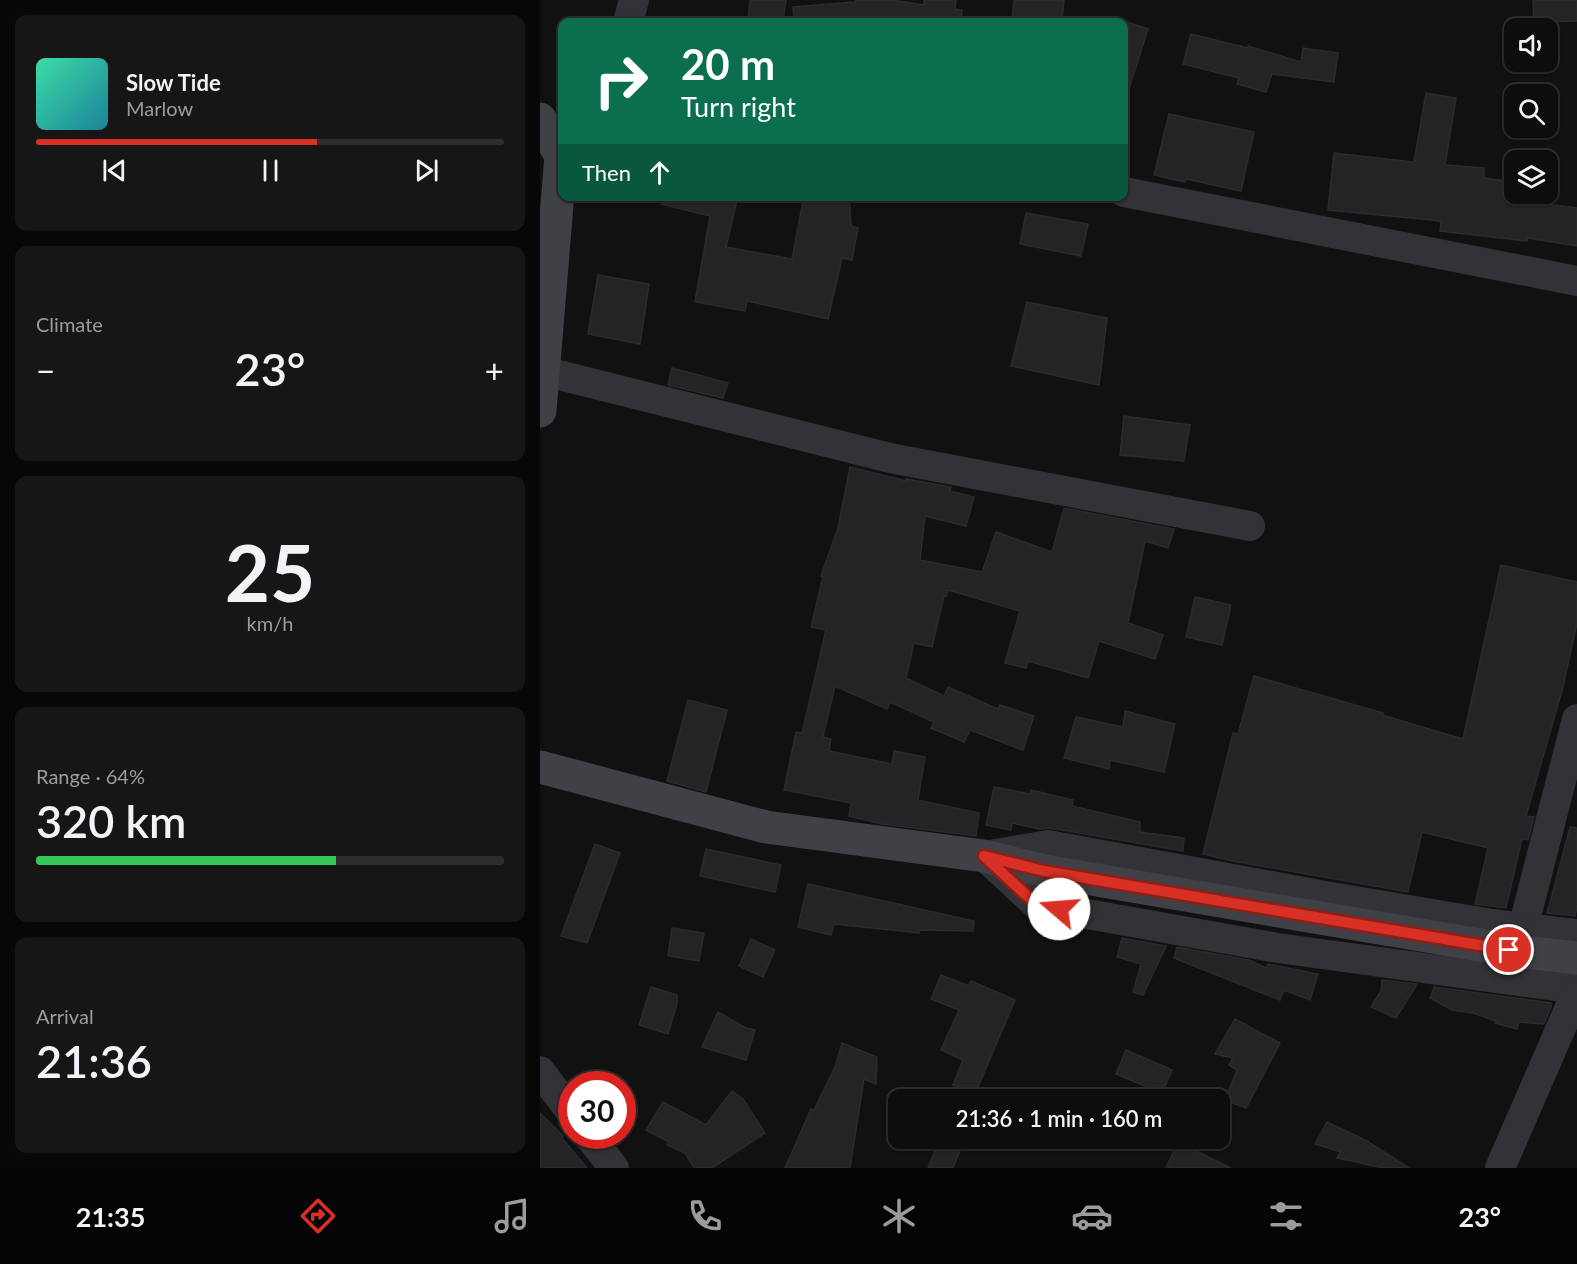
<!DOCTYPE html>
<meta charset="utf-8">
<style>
body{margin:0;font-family:Lato,sans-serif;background:#161617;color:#f1f3f6;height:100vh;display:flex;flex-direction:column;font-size:22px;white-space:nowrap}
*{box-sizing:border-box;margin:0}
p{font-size:20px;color:#9a9c9e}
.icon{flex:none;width:33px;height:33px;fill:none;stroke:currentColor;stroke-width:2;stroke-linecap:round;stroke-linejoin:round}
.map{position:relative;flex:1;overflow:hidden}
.details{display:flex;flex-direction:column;gap:15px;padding:15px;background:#070708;width:540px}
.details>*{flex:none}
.guide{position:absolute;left:18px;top:18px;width:570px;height:183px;border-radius:12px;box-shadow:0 2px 4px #0004,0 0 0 2px #2d2d2e;background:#0b6e4f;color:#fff;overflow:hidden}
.tools{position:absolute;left:964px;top:18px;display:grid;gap:12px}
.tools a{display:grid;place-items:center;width:54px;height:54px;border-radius:12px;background:#0d0d0e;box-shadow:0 2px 4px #0004,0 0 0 2px #2d2d2e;font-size:30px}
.speed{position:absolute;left:18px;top:1071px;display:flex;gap:12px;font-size:30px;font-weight:700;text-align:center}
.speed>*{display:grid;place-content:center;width:78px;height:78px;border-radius:50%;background:#0d0d0e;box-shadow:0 2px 4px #0004,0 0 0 2px #2d2d2e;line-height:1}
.speed .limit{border:9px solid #d22;background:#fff;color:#111}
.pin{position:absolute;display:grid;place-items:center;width:51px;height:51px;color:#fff;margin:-26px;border:3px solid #fff;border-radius:50%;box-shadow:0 2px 6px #0007}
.me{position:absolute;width:66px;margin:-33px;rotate:288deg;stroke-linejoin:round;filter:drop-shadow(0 0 4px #0008)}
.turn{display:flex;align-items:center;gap:21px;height:126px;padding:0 24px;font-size:27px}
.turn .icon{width:78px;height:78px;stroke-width:2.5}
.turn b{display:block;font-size:42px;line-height:51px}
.then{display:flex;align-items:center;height:57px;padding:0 24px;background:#0003;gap:12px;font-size:22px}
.big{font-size:45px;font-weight:600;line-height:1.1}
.details .card{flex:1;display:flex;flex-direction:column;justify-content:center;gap:9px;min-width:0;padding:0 21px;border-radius:12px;background:#161617}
.details .dial{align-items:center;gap:0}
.dial b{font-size:78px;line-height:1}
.song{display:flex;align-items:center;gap:18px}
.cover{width:72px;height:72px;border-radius:9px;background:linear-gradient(135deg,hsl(160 70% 55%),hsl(190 70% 35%))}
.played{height:6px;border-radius:3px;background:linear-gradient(90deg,#d93025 60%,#2d2d2e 60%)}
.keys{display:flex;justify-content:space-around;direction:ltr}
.heat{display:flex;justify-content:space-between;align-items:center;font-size:33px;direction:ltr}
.charge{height:9px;border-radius:4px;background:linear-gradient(90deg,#34c759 64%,#2d2d2e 0)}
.trip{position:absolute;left:348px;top:1089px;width:342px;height:60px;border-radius:12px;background:#0d0d0e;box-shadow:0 2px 4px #0004,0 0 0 2px #2d2d2e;font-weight:600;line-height:60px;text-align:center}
.menu{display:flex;height:96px;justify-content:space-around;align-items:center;background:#050506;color:#9a9c9e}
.menu .icon{width:42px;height:42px}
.menu .active{color:#d93025}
.menu b{font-size:27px;color:#f1f3f6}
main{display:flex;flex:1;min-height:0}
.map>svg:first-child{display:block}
</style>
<main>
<section class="details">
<div class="card">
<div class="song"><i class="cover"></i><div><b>Slow Tide</b><p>Marlow</p></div></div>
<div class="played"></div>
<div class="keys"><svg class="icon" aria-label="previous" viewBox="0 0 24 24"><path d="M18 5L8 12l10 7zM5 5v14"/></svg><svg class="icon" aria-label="pause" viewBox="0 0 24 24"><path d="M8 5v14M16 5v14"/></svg><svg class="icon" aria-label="next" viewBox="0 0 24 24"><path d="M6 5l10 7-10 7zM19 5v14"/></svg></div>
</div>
<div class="card"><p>Climate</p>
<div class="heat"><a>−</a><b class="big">23°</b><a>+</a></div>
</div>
<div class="card dial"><b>25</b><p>km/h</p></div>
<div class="card"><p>Range · 64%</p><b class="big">320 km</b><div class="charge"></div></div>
<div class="card"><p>Arrival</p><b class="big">21:36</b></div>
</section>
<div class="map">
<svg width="1037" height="1168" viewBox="0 0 1037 1168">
<rect width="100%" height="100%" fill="#111112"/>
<g fill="#242426" stroke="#2b2b2e" stroke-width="1.5">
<path d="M210,0H246L243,22H208Z"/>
<path d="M316,0H352L384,5V0H416L415,9L422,10L421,22H254L253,7L315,2Z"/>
<path d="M474,0H524L522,22H472Z"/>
<path d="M993,0H1037V21L994,22Z"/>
<path d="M584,21L608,29L588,92L584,91Z"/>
<path d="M651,34L708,48V46L761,62L763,48L798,53L794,82L732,74L726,92L697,84L699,78L643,64Z"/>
<path d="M886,93L916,98L905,165L944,168V178L975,182V194H993L992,202L1037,208V246L987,238V241L900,231L901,221L788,210L794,153L874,162Z"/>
<path d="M629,114L714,132L701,191L646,179L645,182L614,175Z"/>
<path d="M122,196H198L186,247L252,259L264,196H309L311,226L318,228L312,260L302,258L288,319L207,301L205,311L155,302L170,216L121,204Z"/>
<path d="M486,213L548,224L541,256L480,244Z"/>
<path d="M58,275L109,284L100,344L48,334Z"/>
<path d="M487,302L567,318L559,385L471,366Z"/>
<path d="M132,368L188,383L183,398L128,385Z"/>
<path d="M584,416L650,425L644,461L580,455Z"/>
<path d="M310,467L366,481V479L411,487L410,491L434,497L426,526L385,516L380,560L442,572L456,532L512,552L524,508L634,529L628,548L605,541L588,623L623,635L615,659L559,641L548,678L488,661L486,668L465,663L480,611L408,590L406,596H404L392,647L374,643L366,678L404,696L408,687L458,709L460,705L494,716L483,750L430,730L424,742L391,728L394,722L350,702L347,709L295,686L283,737L291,739L289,751L352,764L354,751L385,757L378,800L439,813L436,836L342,824L309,816L311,803L244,790L256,732L262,733L286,630L271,627L283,577L281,576L298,528Z"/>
<path d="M961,565L1037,582V623L1022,691L986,816L994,817L988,840L982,839L966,908L935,904L948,848L882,832L868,892L693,861L663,854L693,733L698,734L714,676L843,713L842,715L923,739Z"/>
<path d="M655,597L691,605L682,645L646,637Z"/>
<path d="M148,700L187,710L166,792L127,781Z"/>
<path d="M585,711L635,724L624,772L570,760L569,769L524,758L536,717L583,727Z"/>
<path d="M454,787L491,794V790L533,800L532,806L600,822V832L644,838L643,851L511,828L499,829L472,823L471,830L446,825Z"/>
<path d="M1030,827L1037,828V907L1035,916L1007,913Z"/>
<path d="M55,844L80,853L47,943L21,936Z"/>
<path d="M166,849L241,865L235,892L160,876Z"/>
<path d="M268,884L434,921L433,931L380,930L379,933L294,924L291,935L258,927Z"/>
<path d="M132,928L164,933L159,961L128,956Z"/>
<path d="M582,938L626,946L603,995L593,992L601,964L577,957Z"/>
<path d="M211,939L235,950L223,977L199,966Z"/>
<path d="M637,947L709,960L726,968L728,964L778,974L770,1000L744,990L740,1000L634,958Z"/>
<path d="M401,975L429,986L431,981L475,1000L435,1094L413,1085L423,1060L401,1050L419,1010L391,999Z"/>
<path d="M842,980L877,984L856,1018L831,1007L841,991Z"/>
<path d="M111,987L137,995V1004L128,1034L99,1025Z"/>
<path d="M894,987L1011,1003V1007L1004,1024L979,1022L977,1029L955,1023L956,1021L933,1013L912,1010L890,998Z"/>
<path d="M178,1012L206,1028L215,1030L206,1060L162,1047Z"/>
<path d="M695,1019L740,1043L706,1108L685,1100L697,1070L689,1065L693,1058L675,1054Z"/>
<path d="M302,1043L337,1057L336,1084L324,1079L310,1168H245L271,1109L274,1110L295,1067Z"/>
<path d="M586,1050L632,1070L622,1093L576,1074Z"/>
<path d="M192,1091L203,1099L225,1133L172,1168H154L145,1153L127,1145L129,1142L106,1130L123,1102L166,1125Z"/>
<path d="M0,1113L23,1136L22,1138L47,1168H0Z"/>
<path d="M787,1122L827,1141L869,1168H844L797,1158L801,1152L775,1144Z"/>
<path d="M400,1138H425L413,1168H388Z"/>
<path d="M638,1142L691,1168H626Z"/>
</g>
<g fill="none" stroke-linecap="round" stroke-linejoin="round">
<g stroke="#323237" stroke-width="30">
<path d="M88,22L94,0"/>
<path d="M584,192L1037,281"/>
<path d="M3,371L350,458L710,526"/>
<path d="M983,928L1037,719"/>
<path d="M1037,934L952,924L791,897L508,845L444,856L497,905L738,948L1037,989"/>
<path d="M0,1071L32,1113"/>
<path d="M49,1136L74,1168"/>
<path d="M960,1168L1037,991"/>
</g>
<g stroke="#404147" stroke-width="33">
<path d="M0,119L21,156L0,411"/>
<path d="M0,767L226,827L444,856L504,871L969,950L1037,958"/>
</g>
</g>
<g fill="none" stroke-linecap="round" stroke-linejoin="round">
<defs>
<path id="route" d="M519,909L497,905L444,856L504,871L969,950"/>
</defs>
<use href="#route" stroke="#8d1f18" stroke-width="15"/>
<use href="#route" stroke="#d93025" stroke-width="10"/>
</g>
</svg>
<div class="tools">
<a><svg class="icon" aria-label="sound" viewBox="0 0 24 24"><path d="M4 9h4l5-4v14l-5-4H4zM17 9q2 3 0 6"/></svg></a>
<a><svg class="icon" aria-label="search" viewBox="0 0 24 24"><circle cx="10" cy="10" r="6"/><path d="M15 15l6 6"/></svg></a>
<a><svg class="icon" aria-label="layers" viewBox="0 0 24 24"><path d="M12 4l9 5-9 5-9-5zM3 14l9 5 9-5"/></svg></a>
</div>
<div class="speed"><div class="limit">30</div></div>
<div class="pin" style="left:969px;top:950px;background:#d93025"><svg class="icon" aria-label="arrive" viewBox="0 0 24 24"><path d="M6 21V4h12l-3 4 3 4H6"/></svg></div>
<svg class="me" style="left:519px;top:909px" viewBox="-20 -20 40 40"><circle r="19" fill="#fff"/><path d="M0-13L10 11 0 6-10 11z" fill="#d93025"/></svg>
<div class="trip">21:36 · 1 min · 160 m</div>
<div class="guide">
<div class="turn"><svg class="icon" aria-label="right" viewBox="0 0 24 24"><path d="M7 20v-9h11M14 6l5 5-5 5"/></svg><div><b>20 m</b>Turn right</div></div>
<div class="then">Then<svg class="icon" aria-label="ahead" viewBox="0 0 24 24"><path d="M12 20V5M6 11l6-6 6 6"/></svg></div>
</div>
</div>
</main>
<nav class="menu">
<b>21:35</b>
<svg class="icon active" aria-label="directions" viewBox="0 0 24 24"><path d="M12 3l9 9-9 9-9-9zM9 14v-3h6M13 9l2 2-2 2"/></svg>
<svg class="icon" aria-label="music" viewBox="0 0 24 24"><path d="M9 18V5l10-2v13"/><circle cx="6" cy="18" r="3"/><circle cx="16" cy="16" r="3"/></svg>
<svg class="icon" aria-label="phone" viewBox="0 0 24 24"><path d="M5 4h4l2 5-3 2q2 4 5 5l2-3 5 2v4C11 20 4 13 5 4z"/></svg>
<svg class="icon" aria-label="climate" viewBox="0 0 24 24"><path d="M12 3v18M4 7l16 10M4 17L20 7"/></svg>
<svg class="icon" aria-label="car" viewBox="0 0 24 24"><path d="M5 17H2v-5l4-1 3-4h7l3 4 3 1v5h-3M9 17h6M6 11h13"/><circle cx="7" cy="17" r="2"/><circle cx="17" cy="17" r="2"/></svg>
<svg class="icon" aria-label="filters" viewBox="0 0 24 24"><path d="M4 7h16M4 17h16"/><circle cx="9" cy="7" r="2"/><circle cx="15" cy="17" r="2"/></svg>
<b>23°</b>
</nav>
